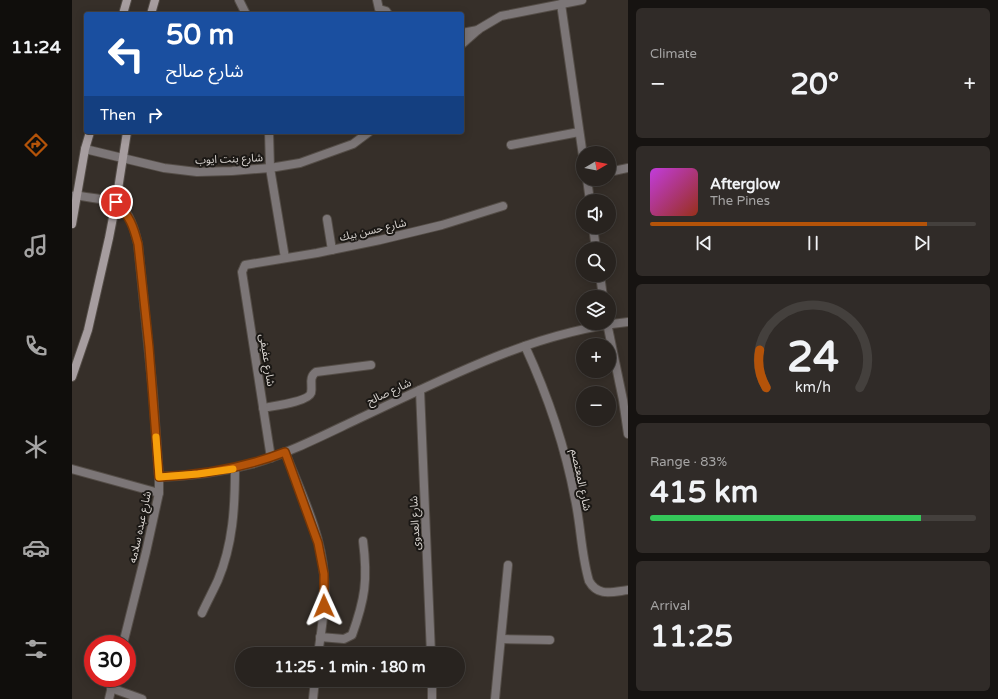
<!DOCTYPE html>
<meta charset="utf-8">
<style>
body{margin:0;font-family:"Varela Round","Noto Sans Arabic",sans-serif;background:#302b28;color:#f1f3f6;height:100vh;display:flex;flex-direction:column;font-size:15px;white-space:nowrap}
*{box-sizing:border-box;margin:0}
p{font-size:13px;color:#a5a4a4}
.icon{flex:none;width:22px;height:22px;fill:none;stroke:currentColor;stroke-width:2;stroke-linecap:round;stroke-linejoin:round}
.map{position:relative;flex:1;overflow:hidden}
.details{display:flex;flex-direction:column;gap:8px;padding:8px;background:#161311;width:370px}
.details>*{flex:none}
.top-card{position:absolute;left:12px;top:12px;width:380px;height:122px;border-radius:4px;box-shadow:0 2px 10px #0003,0 0 0 1px #44403d;background:#1a4fa0;color:#fff;overflow:hidden}
.needle{width:26px;rotate:80deg}
.buttons{position:absolute;left:504px;top:146px;display:grid;gap:8px}
.buttons a{display:grid;place-items:center;width:40px;height:40px;border-radius:50%;background:#28231f;box-shadow:0 2px 10px #0003,0 0 0 1px #44403d;font-size:20px}
.speed{position:absolute;left:12px;top:635px;display:flex;gap:8px;font-size:20px;font-weight:700;text-align:center}
.speed>*{display:grid;place-content:center;width:52px;height:52px;border-radius:50%;background:#28231f;box-shadow:0 2px 10px #0003,0 0 0 1px #44403d;line-height:1}
.speed .limit{border:6px solid #d22;background:#fff;color:#111}
.pin{position:absolute;display:grid;place-items:center;width:34px;height:34px;color:#fff;margin:-17px;border:2px solid #fff;border-radius:50%;box-shadow:0 1px 4px #0007}
.me{position:absolute;width:44px;margin:-22px;rotate:359deg;stroke-linejoin:round;filter:drop-shadow(0 0 3px #0008)}
.turn{display:flex;align-items:center;gap:14px;height:84px;padding:0 16px;font-size:18px}
.turn .icon{width:52px;height:52px;stroke-width:2.5}
.turn b{display:block;font-size:28px;line-height:34px}
.then{display:flex;align-items:center;height:38px;padding:0 16px;background:#0003;gap:8px;font-size:15px}
.big{font-size:30px;font-weight:800;line-height:1.1}
.details .widget{flex:1;display:flex;flex-direction:column;justify-content:center;gap:6px;min-width:0;padding:0 14px;border-radius:6px;background:#302b28}
.details .dial{align-items:center;gap:0}
.dial svg{height:104px;overflow:visible;fill:none;stroke:#44403d;stroke-width:7;stroke-linecap:round;text-anchor:middle}
.dial text{fill:#f1f3f6;stroke:none}
.song{display:flex;align-items:center;gap:12px}
.cover{width:48px;height:48px;border-radius:6px;background:linear-gradient(135deg,hsl(290 70% 55%),hsl(10 70% 35%))}
.played{height:4px;border-radius:2px;background:linear-gradient(90deg,#b45309 85%,#44403d 85%)}
.keys{display:flex;justify-content:space-around;direction:ltr}
.heat{display:flex;justify-content:space-between;align-items:center;font-size:22px;direction:ltr}
.charge{height:6px;border-radius:3px;background:linear-gradient(90deg,#34c759 83%,#44403d 0)}
.trip{position:absolute;left:163px;top:647px;width:230px;height:40px;border-radius:20px;background:#28231f;box-shadow:0 2px 10px #0003,0 0 0 1px #44403d;font-weight:800;line-height:40px;text-align:center}
main{display:flex;flex:1;min-height:0}
.tab-bar{display:flex;flex-direction:column;width:72px;justify-content:space-around;align-items:center;background:#100e0c;color:#a5a4a4}
.tab-bar .icon{width:28px;height:28px}
.tab-bar .active{color:#b45309}
.tab-bar b{font-size:18px;color:#f1f3f6}
.map>svg:first-child{display:block}
</style>
<main>
<nav class="tab-bar">
<b>11:24</b>
<svg class="icon active" aria-label="directions" viewBox="0 0 24 24"><path d="M12 3l9 9-9 9-9-9zM9 14v-3h6M13 9l2 2-2 2"/></svg>
<svg class="icon" aria-label="music" viewBox="0 0 24 24"><path d="M9 18V5l10-2v13"/><circle cx="6" cy="18" r="3"/><circle cx="16" cy="16" r="3"/></svg>
<svg class="icon" aria-label="phone" viewBox="0 0 24 24"><path d="M5 4h4l2 5-3 2q2 4 5 5l2-3 5 2v4C11 20 4 13 5 4z"/></svg>
<svg class="icon" aria-label="climate" viewBox="0 0 24 24"><path d="M12 3v18M4 7l16 10M4 17L20 7"/></svg>
<svg class="icon" aria-label="car" viewBox="0 0 24 24"><path d="M5 17H2v-5l4-1 3-4h7l3 4 3 1v5h-3M9 17h6M6 11h13"/><circle cx="7" cy="17" r="2"/><circle cx="17" cy="17" r="2"/></svg>
<svg class="icon" aria-label="filters" viewBox="0 0 24 24"><path d="M4 7h16M4 17h16"/><circle cx="9" cy="7" r="2"/><circle cx="15" cy="17" r="2"/></svg>
</nav>
<div class="map">
<svg width="556" height="699" viewBox="0 0 556 699">
<rect width="100%" height="100%" fill="#362f29"/>
<g fill="none" stroke-linecap="round" stroke-linejoin="round">
<defs>
<g id="minor">
<path d="M167,0L174,14"/>
<path d="M305,0L307,9L314,11L316,14"/>
<path d="M489,4L511,156"/>
<path d="M390,33L406,30"/>
<path d="M390,44L407,29L429,16L510,0"/>
<path d="M197,132L198,168L213,258"/>
<path d="M439,145L507,132"/>
<path d="M13,149L92,168L125,172L160,171L198,168L228,163L281,144L297,132"/>
<path d="M537,172L556,168"/>
<path d="M515,179L518,201"/>
<path d="M0,196L4,195C11,197 40,200 45,203C57,210 63,231 66,244L81,393L87,477V493L74,552L51,644"/>
<path d="M255,219L260,250"/>
<path d="M521,227L524,249"/>
<path d="M528,275L531,297"/>
<path d="M535,323L551,400L556,434"/>
<path d="M453,346C476,396 493,446 503,499C509,526 509,554 517,581C526,597 540,592 556,590"/>
<path d="M348,390L359,654"/>
<path d="M191,408C200,406 236,402 239,393C241,385 236,378 244,372L299,365"/>
<path d="M213,452C228,491 249,532 252,575C254,601 250,628 246,654"/>
<path d="M199,458L170,272L173,265L245,253L308,240L370,225L431,206"/>
<path d="M0,469L87,493"/>
<path d="M87,477C119,476 150,472 180,464C217,453 252,435 286,419C372,379 460,332 556,322"/>
<path d="M130,613C135,602 141,591 146,580C161,544 163,507 163,468"/>
<path d="M248,637L272,639L280,635C293,599 296,580 291,541"/>
<path d="M429,639L478,640"/>
<path d="M360,680V699"/>
<path d="M39,688L70,699"/>
<path d="M37,699L42,678"/>
<path d="M241,699L243,680"/>
<path d="M423,699L436,565"/>
</g>
<g id="secondary">
<path d="M51,14L55,0"/>
<path d="M79,14L83,0"/>
<path d="M0,224L13,149L18,132"/>
<path d="M0,377L16,330L37,238L44,202L55,132"/>
</g>
</defs>
<use href="#minor" stroke="#544d47" stroke-width="10"/>
<use href="#secondary" stroke="#544d47" stroke-width="10"/>
<use href="#minor" stroke="#7c7677" stroke-width="8"/>
<use href="#secondary" stroke="#a69d9f" stroke-width="8"/>
</g>
<g fill="none" stroke-linecap="round" stroke-linejoin="round">
<defs>
<path id="route" d="M44,202C58,217 61,225 66,244L77,347L87,477C131,475 172,468 213,452L246,543L252,574V606"/>
</defs>
<use href="#route" stroke="#753606" stroke-width="10"/>
<use href="#route" stroke="#b45309" stroke-width="7"/>
<path stroke="#f59e0b" stroke-width="7" d="M84,437L87,477L126,474L161,469"/>
</g>
<g text-anchor="middle" dominant-baseline="central" stroke-width="4" stroke-linejoin="round" paint-order="stroke">
<g font-size="11" fill="#dbd6d2" stroke="#1b1815">
<text transform="translate(157 159) rotate(-2)">شارع بنت ايوب</text>
<text transform="translate(301 230) rotate(-13)">شارع حسن بيك</text>
<text transform="translate(195 360) rotate(81)">شارع عفيفى</text>
<text transform="translate(317 392) rotate(-25)">شارع صالح</text>
<text transform="translate(509 480) rotate(78)">شارع المعتصم</text>
<text transform="translate(343 523) rotate(-93)">شارع العدوى</text>
<text transform="translate(68 527) rotate(-78)">شارع عبده سلامه</text>
</g>
</g>
</svg>
<div class="buttons">
<a><svg class="needle" viewBox="-14 -14 28 28"><path d="M0-13l5 13h-10z" fill="#e53935"/><path d="M0 13l5-13h-10z" fill="#a5a4a4"/></svg></a>
<a><svg class="icon" aria-label="sound" viewBox="0 0 24 24"><path d="M4 9h4l5-4v14l-5-4H4zM17 9q2 3 0 6"/></svg></a>
<a><svg class="icon" aria-label="search" viewBox="0 0 24 24"><circle cx="10" cy="10" r="6"/><path d="M15 15l6 6"/></svg></a>
<a><svg class="icon" aria-label="layers" viewBox="0 0 24 24"><path d="M12 4l9 5-9 5-9-5zM3 14l9 5 9-5"/></svg></a>
<a>+</a>
<a>−</a>
</div>
<div class="speed"><div class="limit">30</div></div>
<div class="pin" style="left:44px;top:202px;background:#d93025"><svg class="icon" aria-label="arrive" viewBox="0 0 24 24"><path d="M6 21V4h12l-3 4 3 4H6"/></svg></div>
<svg class="me" style="left:252px;top:606px" viewBox="-20 -20 40 40"><path d="M0-17L14 15 0 8-14 15z" fill="#b45309" stroke="#fff" stroke-width="4"/></svg>
<div class="trip">11:25 · 1 min · 180 m</div>
<div class="top-card">
<div class="turn"><svg class="icon" aria-label="left" viewBox="0 0 24 24"><path d="M17 20v-9H6M10 6l-5 5 5 5"/></svg><div><b>50 m</b>شارع صالح</div></div>
<div class="then">Then<svg class="icon" aria-label="right" viewBox="0 0 24 24"><path d="M7 20v-9h11M14 6l5 5-5 5"/></svg></div>
</div>
</div>
<section class="details">
<div class="widget"><p>Climate</p>
<div class="heat"><a>−</a><b class="big">20°</b><a>+</a></div>
</div>
<div class="widget">
<div class="song"><i class="cover"></i><div><b>Afterglow</b><p>The Pines</p></div></div>
<div class="played"></div>
<div class="keys"><svg class="icon" aria-label="previous" viewBox="0 0 24 24"><path d="M18 5L8 12l10 7zM5 5v14"/></svg><svg class="icon" aria-label="pause" viewBox="0 0 24 24"><path d="M8 5v14M16 5v14"/></svg><svg class="icon" aria-label="next" viewBox="0 0 24 24"><path d="M6 5l10 7-10 7zM19 5v14"/></svg></div>
</div>
<div class="widget dial"><svg viewBox="0 0 100 80">
<path d="M14 69A42 42 0 1 1 86 69"/>
<path d="M14 69A42 42 0 0 1 9 40" stroke="#b45309"/>
<text x="50" y="56" font-size="32" font-weight="700">24</text>
<text x="50" y="72" font-size="11">km/h</text>
</svg></div>
<div class="widget"><p>Range · 83%</p><b class="big">415 km</b><div class="charge"></div></div>
<div class="widget"><p>Arrival</p><b class="big">11:25</b></div>
</section>
</main>
